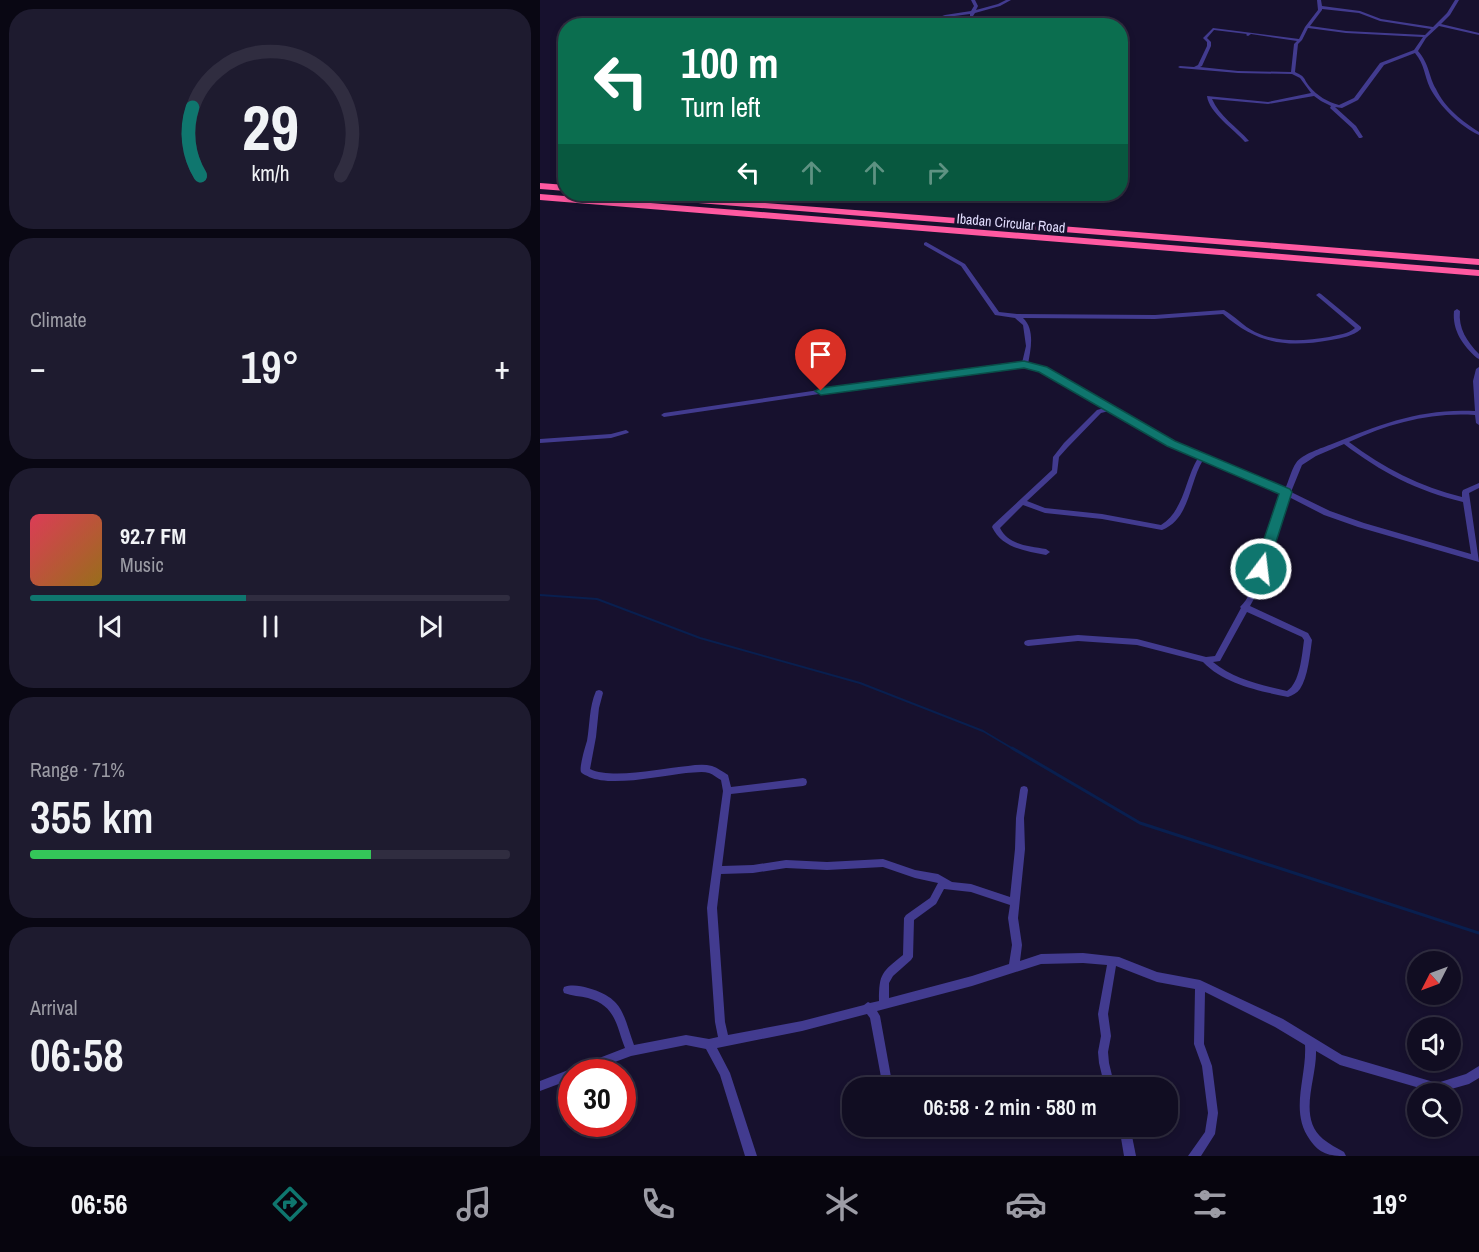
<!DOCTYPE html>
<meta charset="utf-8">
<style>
body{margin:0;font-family:"Archivo Narrow",sans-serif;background:#1e1b2f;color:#f1f3f6;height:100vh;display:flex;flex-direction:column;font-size:22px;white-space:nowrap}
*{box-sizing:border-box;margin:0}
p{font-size:20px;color:#9c9ca5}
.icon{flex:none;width:33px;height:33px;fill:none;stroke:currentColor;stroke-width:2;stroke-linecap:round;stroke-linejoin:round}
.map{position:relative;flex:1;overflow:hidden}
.details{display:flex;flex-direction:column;gap:9px;padding:9px;background:#090713;width:540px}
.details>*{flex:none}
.top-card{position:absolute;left:18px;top:18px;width:570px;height:183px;border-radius:24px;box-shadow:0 3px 9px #0003,0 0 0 2px #302d40;background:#0b6e4f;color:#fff;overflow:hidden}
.needle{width:39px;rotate:228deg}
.controls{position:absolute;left:867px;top:951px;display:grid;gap:12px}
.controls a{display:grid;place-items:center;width:54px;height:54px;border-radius:50%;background:#110d22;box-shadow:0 3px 9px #0003,0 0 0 2px #302d40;font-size:30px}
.speed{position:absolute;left:18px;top:1059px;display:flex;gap:12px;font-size:30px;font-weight:700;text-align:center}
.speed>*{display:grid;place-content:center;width:78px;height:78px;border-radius:50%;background:#110d22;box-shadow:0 3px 9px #0003,0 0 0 2px #302d40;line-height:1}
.speed .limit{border:9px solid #d22;background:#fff;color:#111}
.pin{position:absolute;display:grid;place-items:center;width:51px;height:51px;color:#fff;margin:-62px -26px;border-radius:50% 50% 50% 0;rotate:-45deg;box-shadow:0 0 6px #0007}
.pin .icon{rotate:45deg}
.me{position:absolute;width:66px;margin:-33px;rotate:15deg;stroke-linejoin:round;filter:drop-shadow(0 0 4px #0008)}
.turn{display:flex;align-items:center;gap:21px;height:126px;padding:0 24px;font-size:27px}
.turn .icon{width:78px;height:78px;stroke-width:2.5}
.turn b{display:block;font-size:42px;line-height:51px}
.lanes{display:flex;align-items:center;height:57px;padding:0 24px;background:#0003;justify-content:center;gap:30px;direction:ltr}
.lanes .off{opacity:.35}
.big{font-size:45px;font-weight:600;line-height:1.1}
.details .widget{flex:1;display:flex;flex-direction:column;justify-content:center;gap:9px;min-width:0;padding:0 21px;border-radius:24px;background:#1e1b2f}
.details .dial{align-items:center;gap:0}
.dial svg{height:156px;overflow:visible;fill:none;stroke:#302d40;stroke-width:7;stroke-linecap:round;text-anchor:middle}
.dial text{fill:#f1f3f6;stroke:none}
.song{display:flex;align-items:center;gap:18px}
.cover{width:72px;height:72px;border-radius:9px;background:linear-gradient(135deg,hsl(350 70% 55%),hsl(40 70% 35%))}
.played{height:6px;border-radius:3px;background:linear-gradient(90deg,#0f766e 45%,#302d40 45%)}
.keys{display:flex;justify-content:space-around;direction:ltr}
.heat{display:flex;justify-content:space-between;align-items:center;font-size:33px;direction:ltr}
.charge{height:9px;border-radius:4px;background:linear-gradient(90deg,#34c759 71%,#302d40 0)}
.trip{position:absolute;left:302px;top:1077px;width:336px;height:60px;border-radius:24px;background:#110d22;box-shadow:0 3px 9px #0003,0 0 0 2px #302d40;font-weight:600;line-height:60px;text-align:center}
.dock{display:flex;height:96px;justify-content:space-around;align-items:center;background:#07050e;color:#9c9ca5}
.dock .icon{width:42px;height:42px}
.dock .on{color:#0f766e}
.dock b{font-size:27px;color:#f1f3f6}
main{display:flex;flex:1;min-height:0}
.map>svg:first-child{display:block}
</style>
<main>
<section class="details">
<div class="widget dial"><svg viewBox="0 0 100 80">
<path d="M14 69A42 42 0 1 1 86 69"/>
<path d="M14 69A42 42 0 0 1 10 34" stroke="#0f766e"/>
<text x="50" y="56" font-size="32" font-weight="700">29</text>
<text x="50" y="72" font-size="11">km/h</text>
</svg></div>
<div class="widget"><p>Climate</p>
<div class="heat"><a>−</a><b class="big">19°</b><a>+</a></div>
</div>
<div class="widget">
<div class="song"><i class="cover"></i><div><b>92.7 FM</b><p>Music</p></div></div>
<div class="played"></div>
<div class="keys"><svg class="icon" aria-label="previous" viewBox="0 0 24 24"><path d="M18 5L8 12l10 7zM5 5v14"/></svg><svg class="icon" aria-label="pause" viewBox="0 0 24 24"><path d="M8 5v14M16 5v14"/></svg><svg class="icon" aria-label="next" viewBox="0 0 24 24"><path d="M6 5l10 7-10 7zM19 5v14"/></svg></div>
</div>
<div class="widget"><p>Range · 71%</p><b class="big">355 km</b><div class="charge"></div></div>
<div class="widget"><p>Arrival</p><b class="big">06:58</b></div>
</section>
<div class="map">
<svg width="939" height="1156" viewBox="0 0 939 1156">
<rect width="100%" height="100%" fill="#17112e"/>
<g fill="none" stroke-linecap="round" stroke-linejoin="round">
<path stroke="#091f4f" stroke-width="2" d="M0,595L57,599L160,638L320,683L443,731L475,750"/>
<path stroke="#091f4f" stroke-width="3" d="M472,748L600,823L939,933"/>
<g fill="#423b8f" fill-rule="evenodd">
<path d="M431,0H435L438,6L436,10L458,4L466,0H471L460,6L435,13L433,16L447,26H442L430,17V14L407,17L382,26H374L405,15L431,11L434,6Z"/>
<path d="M777,0H781L782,6L820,11L841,19L893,27L907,13L915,0H919L910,15L901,24L939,33V35L899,26L886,38L878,51C890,65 888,75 896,89C904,107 923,122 939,132V135C920,126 900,107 890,88C884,75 885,65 875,53L844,65L818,100L802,108L795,107L816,126L823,137L821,138H819L812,128L790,108L791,106L781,101L774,96L728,104L672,99C679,116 697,127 709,141L705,142C694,129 669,113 667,96L728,102L771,93L760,78L752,74L698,73L640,68L638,67L640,66L654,67L658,65L667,46V42L663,38L673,28L759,39L765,27L778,10ZM782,9L819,13L840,21L891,29L885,35L806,31L770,26L782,10ZM768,28L806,33L883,37L874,50L840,63L814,98L799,105C788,102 777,96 769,86C763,78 766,77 755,72L758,44L762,40ZM674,30L707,34L706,35L708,36L711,34L757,41L754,44L751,72L698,71L660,67L662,66L671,46V42L667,38Z"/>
<path d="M386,242L425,264L459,312L477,314L615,315L684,310C695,316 703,326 715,332C738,343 764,341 789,337C798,335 808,334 815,328L776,295L779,293L781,294L821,327V329C813,336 802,338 791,340C747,348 717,344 683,314L615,319L483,318C495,329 491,349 488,364L505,368L633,442L745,489C749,481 751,470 756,463C762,454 782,448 792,444C840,424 882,408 935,411L933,381L936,369L939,367V425L936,423L935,415C891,412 850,423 809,442C844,468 880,487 922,497V492L923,490L939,483V488L929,493L939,562L818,527L784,515L749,497L736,530L721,586L710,606L768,633L772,640C770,654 768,677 760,689C757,693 753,695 748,697C719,691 684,684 663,662L597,645L538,641L488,646L485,645L484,643L485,641L488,640L538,635L597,639L666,657L675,656L701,608L700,607C717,591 721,555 728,533C732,520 738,507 743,494L663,460C649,483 650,519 622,530L562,519L505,513L483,505L460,528C468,545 489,546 506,549L510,552L506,555C485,551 462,548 452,527L453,525L512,470L513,457L524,443L557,410L564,408L501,370L485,367L326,387L124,417L121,415L124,413L326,383L482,363L486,346L483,325L475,318L455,315L421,266L384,245V243ZM569,411L629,446L658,458C645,479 644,511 621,525L562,514L505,508L487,501L517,473L519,457L528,447L561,413ZM804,444C841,472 877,491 923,502L931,554L824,523L790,511L751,492L762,465L776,456ZM707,612L762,637L764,640C762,655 760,683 747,691C722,685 693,679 673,662L680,661Z"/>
<path d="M917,309L920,311C918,328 927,342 939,354V359L937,358C923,346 912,330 914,311Z"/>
<path d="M86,430L89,432L88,433L71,438L0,443V439L71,434Z"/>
<path d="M59,690L62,691L63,693L59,708L56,737L50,769C73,780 122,768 148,766C156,765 164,764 172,766C178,768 183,772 188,775L191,787L263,778L266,779L267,782L266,785L263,786L191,794L182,866L213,865L246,860L287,862L343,859L375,870L398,874L412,882L431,884L470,897L475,849L476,818L480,790L481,787L484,786L487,787L488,790L484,818L485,849L478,918L482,945L480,961L501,954L543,953L579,957L617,972L660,980L743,1019L802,1055L897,1083L926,1074L939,1066V1078L929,1084L897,1093L800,1065L776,1051C777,1079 757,1117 783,1139C789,1144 797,1148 804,1152L806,1156C789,1156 780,1154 770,1140C749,1111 767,1077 765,1045L735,1027L665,992L664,1044L672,1066L678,1113L675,1134L661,1156H648L665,1132L668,1113L662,1066L654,1044L655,989L617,982L576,966L568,1014L571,1036L568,1052L569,1063L575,1088H565L559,1063L558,1052L561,1036L558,1014L567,965L543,963L501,964L432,986L337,1011L340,1016L351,1077L350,1081L346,1082L342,1081L341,1077L330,1018L327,1014L262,1031L177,1048L190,1073L217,1156H205L180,1075L166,1049L146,1045L91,1056L48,1072H32V1079L0,1091V1081L85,1048C76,1025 76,1006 48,998C40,996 32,996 24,993L23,990L24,987C32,984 41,986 48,988C84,998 83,1015 94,1045L146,1035L169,1039L178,1037L175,1022L167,908L183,791L181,780C177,778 173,774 169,773C162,771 153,773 146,773C120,776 72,787 49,777C48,776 42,774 41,772C39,768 45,747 47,741C50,724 49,707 56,691ZM343,867L375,878L398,883L390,898L366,915L364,918L363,955C342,972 339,973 339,1001L330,1003L328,1002L324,1005L262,1021L188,1035L185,1022L177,908L181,874L213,873L246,868L287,870ZM404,889L431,892L470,905L468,918L472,945L469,964L432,976L349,998V983L353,976L371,960L373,957L374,920L396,904Z"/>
<path d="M579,1126H590L596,1156H584Z"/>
</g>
<g fill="#ff59a1" fill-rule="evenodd">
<path d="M0,183L26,185V191L0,189Z"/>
<path d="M0,194L939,270V276L0,200Z"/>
<path d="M79,194H112L939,259V265L83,197Z"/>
</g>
</g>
<path fill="#0f766e" stroke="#0a4d48" stroke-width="1.5" d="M484,361L507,367L635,441L750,489L752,492L726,573L721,574L714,569L739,494L627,446L499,372L484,368L281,395L275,391L281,388Z"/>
<g text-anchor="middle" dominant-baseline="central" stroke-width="6" stroke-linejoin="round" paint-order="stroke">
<g font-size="14" fill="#e3deff" stroke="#17112e">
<text transform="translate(471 223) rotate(5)">Ibadan Circular Road</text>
</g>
</g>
</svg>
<div class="controls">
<a><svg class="needle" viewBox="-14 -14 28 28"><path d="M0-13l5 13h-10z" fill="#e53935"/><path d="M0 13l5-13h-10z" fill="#9c9ca5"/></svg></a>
<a><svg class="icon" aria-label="sound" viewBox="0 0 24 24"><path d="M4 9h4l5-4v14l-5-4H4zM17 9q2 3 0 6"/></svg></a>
<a><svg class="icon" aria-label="search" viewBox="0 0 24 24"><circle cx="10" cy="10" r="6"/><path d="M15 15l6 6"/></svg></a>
</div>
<div class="speed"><div class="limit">30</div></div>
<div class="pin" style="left:281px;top:391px;background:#d93025"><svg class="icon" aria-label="arrive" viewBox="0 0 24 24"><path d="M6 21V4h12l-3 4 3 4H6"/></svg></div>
<svg class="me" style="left:721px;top:569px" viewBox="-20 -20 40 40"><circle r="17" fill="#0f766e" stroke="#fff" stroke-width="3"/><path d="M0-11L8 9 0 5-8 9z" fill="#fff"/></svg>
<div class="trip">06:58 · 2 min · 580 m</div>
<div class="top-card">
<div class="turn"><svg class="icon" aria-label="left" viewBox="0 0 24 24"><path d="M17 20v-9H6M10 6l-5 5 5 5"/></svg><div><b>100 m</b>Turn left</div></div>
<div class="lanes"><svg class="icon" aria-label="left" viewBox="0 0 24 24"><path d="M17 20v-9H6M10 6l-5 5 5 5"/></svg><svg class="icon off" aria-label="ahead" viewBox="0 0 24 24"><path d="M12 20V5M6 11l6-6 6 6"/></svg><svg class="icon off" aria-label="ahead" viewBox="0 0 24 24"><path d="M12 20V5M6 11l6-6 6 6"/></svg><svg class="icon off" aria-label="right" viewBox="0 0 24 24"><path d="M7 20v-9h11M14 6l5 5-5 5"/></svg></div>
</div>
</div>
</main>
<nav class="dock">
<b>06:56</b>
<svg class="icon on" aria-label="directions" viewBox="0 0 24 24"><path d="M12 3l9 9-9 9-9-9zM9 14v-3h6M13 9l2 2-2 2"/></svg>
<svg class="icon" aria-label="music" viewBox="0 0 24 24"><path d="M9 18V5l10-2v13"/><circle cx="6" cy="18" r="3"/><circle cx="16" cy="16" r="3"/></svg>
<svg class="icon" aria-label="phone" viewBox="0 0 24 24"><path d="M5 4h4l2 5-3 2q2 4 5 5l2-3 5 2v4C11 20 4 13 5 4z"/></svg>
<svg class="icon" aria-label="climate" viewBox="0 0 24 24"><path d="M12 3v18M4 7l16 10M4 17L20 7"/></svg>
<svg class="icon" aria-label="car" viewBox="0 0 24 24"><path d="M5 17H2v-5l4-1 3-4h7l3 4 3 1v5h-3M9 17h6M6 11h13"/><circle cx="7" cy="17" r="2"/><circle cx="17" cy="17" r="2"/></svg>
<svg class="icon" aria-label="filters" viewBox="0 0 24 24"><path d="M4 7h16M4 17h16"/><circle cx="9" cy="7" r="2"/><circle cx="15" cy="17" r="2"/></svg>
<b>19°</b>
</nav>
